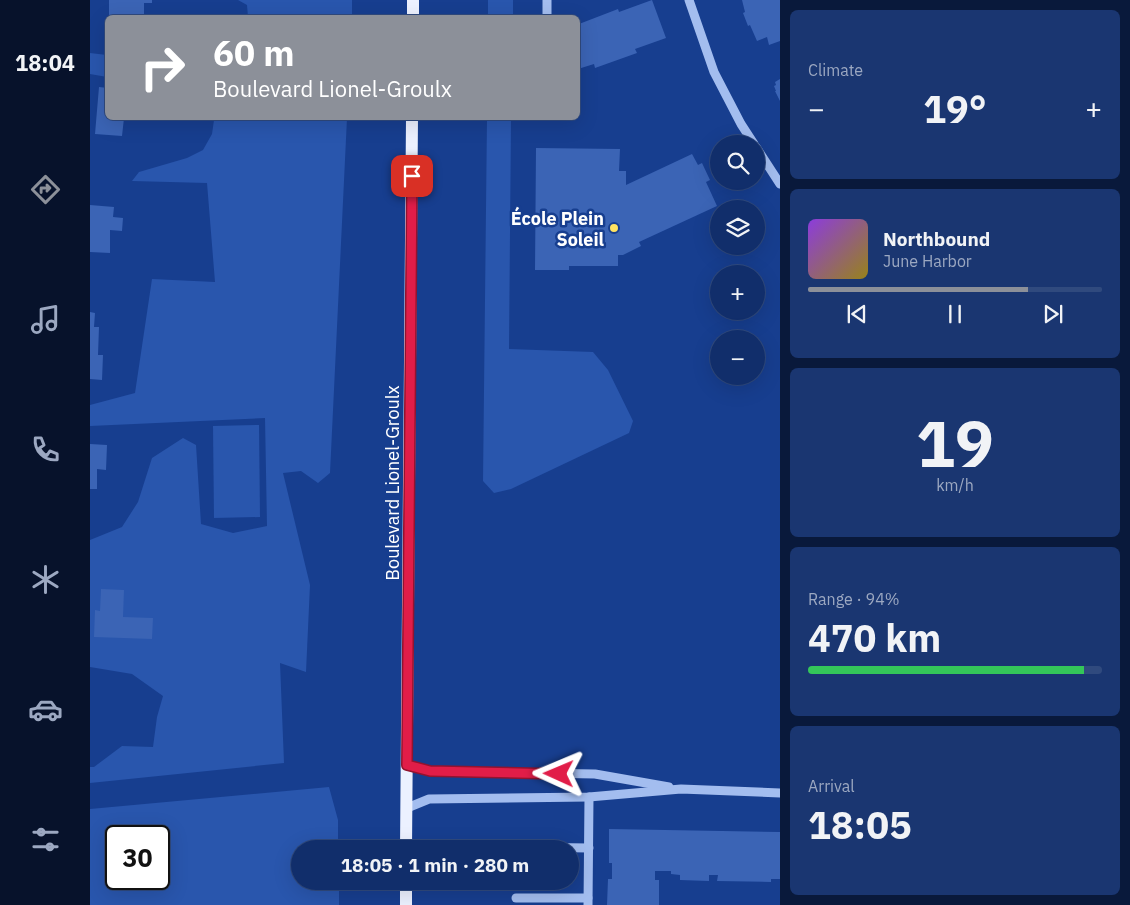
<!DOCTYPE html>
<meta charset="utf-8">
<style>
body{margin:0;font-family:"IBM Plex Sans",sans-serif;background:#1a3671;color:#f1f3f6;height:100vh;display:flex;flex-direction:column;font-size:19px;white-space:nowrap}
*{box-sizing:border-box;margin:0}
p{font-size:16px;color:#9ca8c1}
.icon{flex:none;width:28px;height:28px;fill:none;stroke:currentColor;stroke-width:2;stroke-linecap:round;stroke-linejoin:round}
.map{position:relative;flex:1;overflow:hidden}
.details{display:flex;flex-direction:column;gap:10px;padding:10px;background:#09193b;width:350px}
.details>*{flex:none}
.banner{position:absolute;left:15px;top:15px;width:475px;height:105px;border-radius:8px;box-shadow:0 5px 20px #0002,0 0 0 1px #304a7e;background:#8c9099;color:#fff;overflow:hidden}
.controls{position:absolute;left:620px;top:135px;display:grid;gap:10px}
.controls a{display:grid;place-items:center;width:55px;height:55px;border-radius:50%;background:#112e6b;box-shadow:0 5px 20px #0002,0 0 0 1px #304a7e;font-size:25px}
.speed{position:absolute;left:15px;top:825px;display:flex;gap:10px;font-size:25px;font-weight:700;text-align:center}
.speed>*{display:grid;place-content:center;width:65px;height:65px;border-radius:50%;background:#112e6b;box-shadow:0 5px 20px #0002,0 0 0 1px #304a7e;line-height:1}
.speed .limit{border:2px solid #111;border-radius:8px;background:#fff;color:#111}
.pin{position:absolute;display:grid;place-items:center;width:42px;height:42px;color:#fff;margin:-21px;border-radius:10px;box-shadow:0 2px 8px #0006}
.me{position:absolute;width:55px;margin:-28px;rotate:271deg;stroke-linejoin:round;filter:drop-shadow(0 0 4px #0008)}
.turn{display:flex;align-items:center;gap:18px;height:105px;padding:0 25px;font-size:22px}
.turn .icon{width:65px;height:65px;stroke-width:2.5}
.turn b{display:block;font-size:35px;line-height:42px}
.big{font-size:38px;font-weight:800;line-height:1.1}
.details .widget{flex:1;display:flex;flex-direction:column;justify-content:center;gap:8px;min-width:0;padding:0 18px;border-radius:8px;background:#1a3671}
.details .dial{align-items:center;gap:0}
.dial b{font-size:65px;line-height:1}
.song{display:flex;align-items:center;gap:15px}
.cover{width:60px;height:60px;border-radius:8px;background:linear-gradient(135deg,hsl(270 70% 55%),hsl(50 70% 35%))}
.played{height:5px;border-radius:2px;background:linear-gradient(90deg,#8c9099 75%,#304a7e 75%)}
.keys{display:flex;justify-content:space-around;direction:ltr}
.heat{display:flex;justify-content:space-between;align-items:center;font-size:28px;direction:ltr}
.charge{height:8px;border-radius:4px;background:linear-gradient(90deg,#34c759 94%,#304a7e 0)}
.trip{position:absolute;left:201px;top:840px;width:288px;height:50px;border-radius:25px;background:#112e6b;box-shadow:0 5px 20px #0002,0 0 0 1px #304a7e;font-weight:800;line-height:50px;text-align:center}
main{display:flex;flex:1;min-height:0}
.menu{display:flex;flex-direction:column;width:90px;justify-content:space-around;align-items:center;background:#07122b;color:#9ca8c1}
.menu .icon{width:35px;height:35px}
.menu .current{color:#8c9099}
.menu b{font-size:22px;color:#f1f3f6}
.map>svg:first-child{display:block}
</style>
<main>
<nav class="menu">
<b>18:04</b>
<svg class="icon current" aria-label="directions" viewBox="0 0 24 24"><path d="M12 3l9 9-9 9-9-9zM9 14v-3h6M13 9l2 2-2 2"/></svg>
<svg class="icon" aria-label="music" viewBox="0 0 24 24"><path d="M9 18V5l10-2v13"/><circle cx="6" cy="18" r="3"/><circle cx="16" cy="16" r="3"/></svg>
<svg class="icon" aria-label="phone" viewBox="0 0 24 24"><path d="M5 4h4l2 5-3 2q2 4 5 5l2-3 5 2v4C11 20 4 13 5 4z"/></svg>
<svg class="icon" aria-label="climate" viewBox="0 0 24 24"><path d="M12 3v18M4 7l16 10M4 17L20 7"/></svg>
<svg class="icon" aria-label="car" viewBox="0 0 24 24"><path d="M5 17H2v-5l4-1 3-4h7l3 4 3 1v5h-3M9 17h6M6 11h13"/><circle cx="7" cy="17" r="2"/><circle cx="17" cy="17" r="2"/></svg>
<svg class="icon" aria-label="filters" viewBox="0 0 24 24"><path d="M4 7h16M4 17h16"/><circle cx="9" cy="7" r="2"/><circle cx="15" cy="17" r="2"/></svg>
</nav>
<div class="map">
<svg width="690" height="905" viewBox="0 0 690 905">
<rect width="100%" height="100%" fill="#173e8f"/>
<g fill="#2956ad" fill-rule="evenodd">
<path d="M148,0H262V17H158L157,5Z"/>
<rect x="398" y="0" width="25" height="17"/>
<path d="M0,53L17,55V77L0,74Z"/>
<path d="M123,118H257L240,473L228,483L211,471L193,473L220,585L216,672L190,663L194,763L0,783V767H4L32,746L63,747L67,717L73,696L42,674L0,667V540L32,527L48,502L62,458L93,438L106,445L111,524L143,533L177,526L175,418L0,426V405L45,393L62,279L125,282L117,183L42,181L49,172L97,158L113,150L122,134L124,120Z"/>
<path d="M397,118H421L419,349L503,352L518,370L543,421L539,433L421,489L404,493L393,481Z"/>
<path d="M169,425L170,517L124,518L123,426Z"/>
<path d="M239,787L248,820V849H210V881H249V905H0V809ZM69,836V879H26V836Z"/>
</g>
<g fill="#3b64b5">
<path d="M19,0H62V3H54V18H19Z"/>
<path d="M562,0L576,38L545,49L547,53L505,68L504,64L488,69V27L490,26L489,24L528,9L529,12Z"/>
<path d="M652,0H690V41L679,45L677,37L667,41L660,25L658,26L653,13L655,12Z"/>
<path d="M690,79V101L685,91H686L684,86L686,85L685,82Z"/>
<path d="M9,87L18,88V118H34L32,136L5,134Z"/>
<path d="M446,148L530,149L529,171H536V185L602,154L608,165L612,163L620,180L616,182L627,206L549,242L551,246L533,255H528V266H479V270H445Z"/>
<path d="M0,205L24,207L23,217L33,218L32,231L20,230V253L0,252Z"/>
<path d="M0,312L5,313L4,327H9L8,355H13L12,380L0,379Z"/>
<path d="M0,444L17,445L16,470L7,469V489H0Z"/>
<path d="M11,589L34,590L33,617L63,618L62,639L4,637L5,610L10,611Z"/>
<path d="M519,829L690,832V879H681V882L627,881L628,875H619V881L590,880V875L581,874V871H565V880H569V905H517L518,879H522V863H519Z"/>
</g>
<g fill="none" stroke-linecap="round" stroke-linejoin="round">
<g stroke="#a3bdef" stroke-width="9">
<path d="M457,0V14"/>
<path d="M599,0L624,72L651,124L664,144"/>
<path d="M666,147L690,184"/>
<path d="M317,765L340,771L505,774L579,787"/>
<path d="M317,808L339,799L499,797L591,789L690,793"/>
<path d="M426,847L499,848"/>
<path d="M426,898H498"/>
<path d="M498,905L499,797"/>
</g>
<g stroke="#ecf1ff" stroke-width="12">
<path d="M323,18V0"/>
<path d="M316,849L322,118"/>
<path d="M316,905V881"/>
</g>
</g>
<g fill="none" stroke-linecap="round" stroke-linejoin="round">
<defs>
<path id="route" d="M322,176L317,765L340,771L469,774"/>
</defs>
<use href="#route" stroke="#92132f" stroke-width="12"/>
<use href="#route" stroke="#e11d48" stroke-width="9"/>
</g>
<circle fill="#ffe362" stroke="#173e8f" stroke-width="2" cx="524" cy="228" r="5"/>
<g text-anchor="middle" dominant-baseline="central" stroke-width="5" stroke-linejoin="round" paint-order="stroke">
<g font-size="18" font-weight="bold" fill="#fff" stroke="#173e8f" text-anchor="end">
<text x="514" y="218">École Plein<tspan x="514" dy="21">Soleil</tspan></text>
</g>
<g font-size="18" fill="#fff" stroke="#173e8f">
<text transform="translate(302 483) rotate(-90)">Boulevard Lionel-Groulx</text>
</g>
</g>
</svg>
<div class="controls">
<a><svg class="icon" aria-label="search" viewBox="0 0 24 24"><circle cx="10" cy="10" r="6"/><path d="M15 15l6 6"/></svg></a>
<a><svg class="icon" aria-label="layers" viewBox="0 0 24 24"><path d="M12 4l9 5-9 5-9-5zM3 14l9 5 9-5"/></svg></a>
<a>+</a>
<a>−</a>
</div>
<div class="speed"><div class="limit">30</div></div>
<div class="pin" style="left:322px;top:176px;background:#d93025"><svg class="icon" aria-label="arrive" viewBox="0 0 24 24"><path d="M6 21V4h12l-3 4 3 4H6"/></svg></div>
<svg class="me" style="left:469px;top:774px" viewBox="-20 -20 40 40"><path d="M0-17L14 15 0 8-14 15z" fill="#e11d48" stroke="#fff" stroke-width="4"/></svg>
<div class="trip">18:05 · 1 min · 280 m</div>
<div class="banner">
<div class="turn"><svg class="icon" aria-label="right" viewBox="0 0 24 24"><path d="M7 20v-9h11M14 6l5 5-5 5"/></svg><div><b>60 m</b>Boulevard Lionel-Groulx</div></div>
</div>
</div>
<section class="details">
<div class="widget"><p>Climate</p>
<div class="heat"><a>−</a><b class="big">19°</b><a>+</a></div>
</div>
<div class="widget">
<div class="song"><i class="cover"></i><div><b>Northbound</b><p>June Harbor</p></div></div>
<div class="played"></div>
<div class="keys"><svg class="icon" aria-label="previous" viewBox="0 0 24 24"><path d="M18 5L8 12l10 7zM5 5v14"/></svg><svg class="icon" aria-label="pause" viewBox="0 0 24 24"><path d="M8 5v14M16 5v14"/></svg><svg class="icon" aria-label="next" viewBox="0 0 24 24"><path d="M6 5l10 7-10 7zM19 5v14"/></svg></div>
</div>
<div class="widget dial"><b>19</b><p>km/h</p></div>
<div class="widget"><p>Range · 94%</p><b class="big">470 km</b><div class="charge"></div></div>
<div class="widget"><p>Arrival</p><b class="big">18:05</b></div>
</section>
</main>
